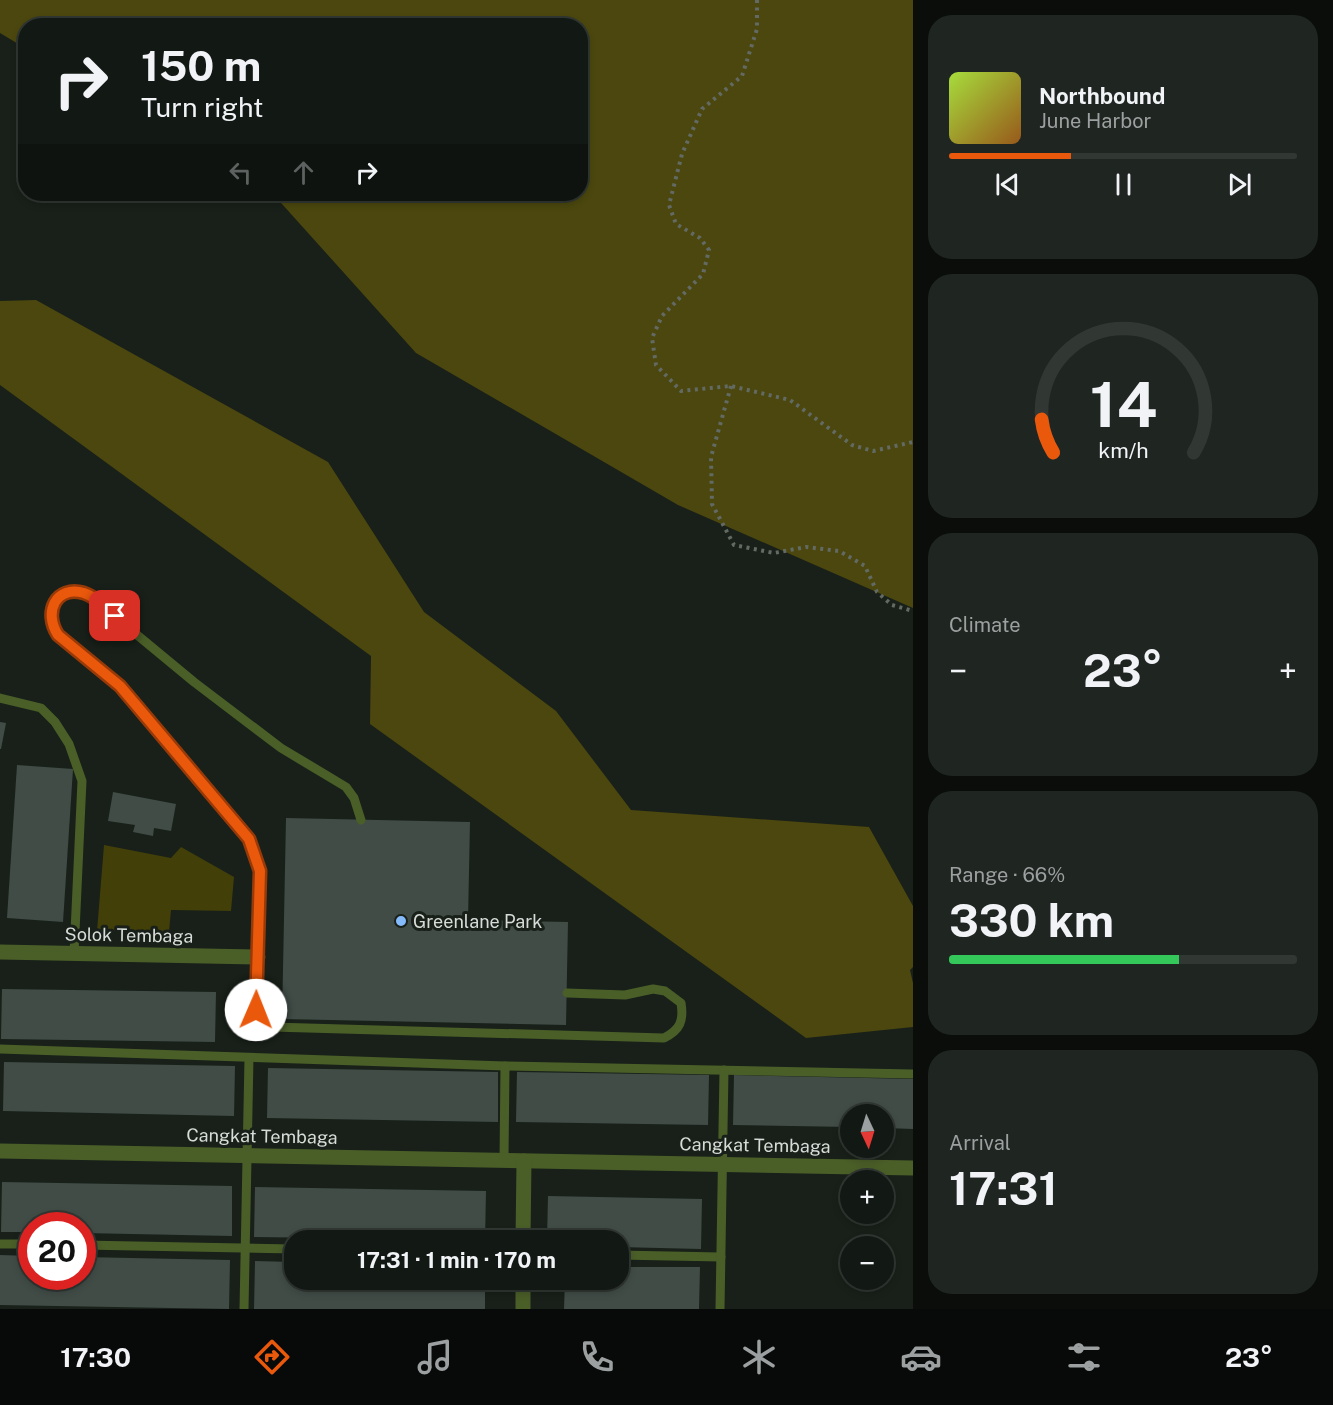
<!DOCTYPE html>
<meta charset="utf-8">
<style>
body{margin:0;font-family:"Public Sans",sans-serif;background:#1f2521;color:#f1f3f6;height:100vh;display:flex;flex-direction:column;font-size:22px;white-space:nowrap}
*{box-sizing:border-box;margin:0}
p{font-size:20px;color:#9ca0a0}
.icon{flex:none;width:33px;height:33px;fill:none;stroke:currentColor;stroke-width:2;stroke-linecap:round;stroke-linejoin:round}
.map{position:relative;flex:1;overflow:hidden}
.drawer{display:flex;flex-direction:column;gap:15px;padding:15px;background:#0a0d0a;width:420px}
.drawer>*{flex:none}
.guide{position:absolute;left:18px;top:18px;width:570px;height:183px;border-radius:24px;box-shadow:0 3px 9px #0003,0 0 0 2px #313733;background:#121813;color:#f1f3f6;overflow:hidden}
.needle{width:39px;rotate:176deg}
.fabs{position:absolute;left:840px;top:1104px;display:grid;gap:12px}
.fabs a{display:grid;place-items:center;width:54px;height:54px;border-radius:50%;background:#121813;box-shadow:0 3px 9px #0003,0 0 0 2px #313733;font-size:30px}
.speed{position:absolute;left:18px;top:1212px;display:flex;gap:12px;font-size:30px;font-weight:700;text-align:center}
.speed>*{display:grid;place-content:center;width:78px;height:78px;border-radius:50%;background:#121813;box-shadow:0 3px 9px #0003,0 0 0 2px #313733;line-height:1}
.speed .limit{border:9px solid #d22;background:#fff;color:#111}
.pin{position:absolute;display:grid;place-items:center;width:51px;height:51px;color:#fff;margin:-26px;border-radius:12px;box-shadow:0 3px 9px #0006}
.me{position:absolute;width:66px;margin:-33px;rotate:1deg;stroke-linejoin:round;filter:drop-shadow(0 0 4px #0008)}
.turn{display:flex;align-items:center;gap:21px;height:126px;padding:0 24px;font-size:27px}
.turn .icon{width:78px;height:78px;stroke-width:2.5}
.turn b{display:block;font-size:42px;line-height:51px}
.lanes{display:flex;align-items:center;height:57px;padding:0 24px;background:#0003;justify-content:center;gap:30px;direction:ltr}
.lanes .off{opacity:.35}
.big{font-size:45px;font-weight:700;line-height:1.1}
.drawer .widget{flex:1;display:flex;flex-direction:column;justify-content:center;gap:9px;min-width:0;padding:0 21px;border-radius:24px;background:#1f2521}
.drawer .dial{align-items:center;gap:0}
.dial svg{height:156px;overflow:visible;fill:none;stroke:#313733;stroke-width:7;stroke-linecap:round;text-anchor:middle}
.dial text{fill:#f1f3f6;stroke:none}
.song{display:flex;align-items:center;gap:18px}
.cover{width:72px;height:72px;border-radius:9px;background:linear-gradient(135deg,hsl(80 70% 55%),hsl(30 70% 35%))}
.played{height:6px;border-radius:3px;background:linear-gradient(90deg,#ea580c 35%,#313733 35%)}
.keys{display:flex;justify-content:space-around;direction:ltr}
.heat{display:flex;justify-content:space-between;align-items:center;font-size:33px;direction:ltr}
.charge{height:9px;border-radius:4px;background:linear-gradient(90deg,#34c759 66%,#313733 0)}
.trip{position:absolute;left:284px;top:1230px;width:345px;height:60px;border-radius:24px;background:#121813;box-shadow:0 3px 9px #0003,0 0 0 2px #313733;font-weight:700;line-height:60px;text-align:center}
.menu{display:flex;height:96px;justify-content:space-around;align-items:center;background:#070a08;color:#9ca0a0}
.menu .icon{width:42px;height:42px}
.menu .selected{color:#ea580c}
.menu b{font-size:27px;color:#f1f3f6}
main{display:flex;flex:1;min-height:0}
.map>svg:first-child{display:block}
</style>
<main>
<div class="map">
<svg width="913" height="1309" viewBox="0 0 913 1309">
<rect width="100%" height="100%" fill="#182019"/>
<path fill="#423f09" d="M104,845L171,858L181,847L234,877L231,911L171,910L169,932L97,931Z"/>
<g fill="#4b470e">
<path d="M0,0H913V608L678,505L416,353L273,194H580V26H26L25,48L0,33Z"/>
<path d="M36,300L328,462L424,612L556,711L631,810L869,827L913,906V967L910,970L913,983V1027L806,1038L370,724L371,656L0,385V301Z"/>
</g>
<g fill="#414c47">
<path d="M0,722L6,723L1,749H0Z"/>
<path d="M17,765L73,769L63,922L7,918Z"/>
<path d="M113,792L176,804L171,831L154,828L153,836L133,832L135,825L108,821Z"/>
<path d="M286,818L470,822L468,920L568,922L566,1025L282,1019Z"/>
<path d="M2,989L216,992L215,1042L1,1039Z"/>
<path d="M4,1062L235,1066L234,1116L3,1111Z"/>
<path d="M268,1068L498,1072V1122L267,1118Z"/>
<path d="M517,1072L709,1075L708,1125L516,1122Z"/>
<path d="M734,1075L913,1079V1129L884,1128V1114H850V1127L733,1125Z"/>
<path d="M2,1182L232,1186V1236L82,1233V1226H32V1232H1Z"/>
<path d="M255,1187L486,1191L485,1240L254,1237Z"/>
<path d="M548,1196L702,1199L701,1249L618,1247V1240H547Z"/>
<path d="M0,1255L32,1256V1276H82V1257L230,1260L229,1309L0,1305Z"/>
<path d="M255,1261L294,1262V1280H485V1309H254Z"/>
<path d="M618,1267H700L699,1309H564L565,1280H618Z"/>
</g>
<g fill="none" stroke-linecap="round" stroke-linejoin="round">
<g stroke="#636a64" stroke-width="4" stroke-dasharray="3 4.5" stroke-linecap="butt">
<path d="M757,0V29L742,76L702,109L682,154L669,205L676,224L700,238L709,250L703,274L662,316L652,338L656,365L681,391L731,386L790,400L852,445L873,451L913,442"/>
<path d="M731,386L711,457L712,504L734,545L774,553L806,547L839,551L865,566L877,592L892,605L913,611"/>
</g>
<g stroke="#4a5e28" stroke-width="9">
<path d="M0,698L41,708L55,722L69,744L82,781L74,953"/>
<path d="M361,820L354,798L346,787L281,748L194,682L90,596C60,583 41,609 58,635L120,686L249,839L260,871L256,1010L261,1022L272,1027L664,1038C680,1030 684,1021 681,1003L665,991L653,989L625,995L567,993"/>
<path d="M0,1049L505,1066L913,1074"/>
<path d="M504,1160L505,1066"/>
<path d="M0,1244H32"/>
<path d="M82,1245L294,1249"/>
<path d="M618,1255L721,1257"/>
<path d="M244,1309L249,1058"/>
<path d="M720,1309L724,1070"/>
</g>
<g stroke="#4a5e28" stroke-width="15">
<path d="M0,952L258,957"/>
<path d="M0,1151L913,1168"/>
<path d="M523,1240L524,1161"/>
<path d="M523,1309V1280"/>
</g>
</g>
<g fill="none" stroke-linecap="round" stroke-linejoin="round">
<defs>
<path id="route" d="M115,616C106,608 96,597 84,593C56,585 43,612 58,635L120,686L249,839L260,871L256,1010"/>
</defs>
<use href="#route" stroke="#983908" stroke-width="15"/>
<use href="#route" stroke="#ea580c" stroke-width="10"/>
</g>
<circle fill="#86bbfb" stroke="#182019" stroke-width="2" cx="401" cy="921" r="6"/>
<g text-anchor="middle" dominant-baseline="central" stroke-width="6" stroke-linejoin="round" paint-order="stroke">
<g font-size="18" fill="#d7dcd8" stroke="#182019" text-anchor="start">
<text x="413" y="921">Greenlane Park</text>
</g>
<g font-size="18" fill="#d7dcd8" stroke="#182019">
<text transform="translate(129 935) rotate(1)">Solok Tembaga</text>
<text transform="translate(262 1136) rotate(1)">Cangkat Tembaga</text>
<text transform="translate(755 1145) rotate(1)">Cangkat Tembaga</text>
</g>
</g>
</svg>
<div class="fabs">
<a><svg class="needle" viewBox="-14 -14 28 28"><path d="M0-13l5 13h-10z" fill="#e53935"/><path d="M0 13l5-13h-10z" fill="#9ca0a0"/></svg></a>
<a>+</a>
<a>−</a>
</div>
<div class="speed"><div class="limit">20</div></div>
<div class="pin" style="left:115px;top:616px;background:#d93025"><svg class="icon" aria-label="arrive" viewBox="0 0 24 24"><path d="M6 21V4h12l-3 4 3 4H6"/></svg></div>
<svg class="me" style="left:256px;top:1010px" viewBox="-20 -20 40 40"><circle r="19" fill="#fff"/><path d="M0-13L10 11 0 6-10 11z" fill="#ea580c"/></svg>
<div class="trip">17:31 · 1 min · 170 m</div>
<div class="guide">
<div class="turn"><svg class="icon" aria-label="right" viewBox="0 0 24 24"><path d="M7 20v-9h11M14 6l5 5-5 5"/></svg><div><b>150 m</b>Turn right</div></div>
<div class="lanes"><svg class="icon off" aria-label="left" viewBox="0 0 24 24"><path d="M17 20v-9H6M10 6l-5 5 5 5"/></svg><svg class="icon off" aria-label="ahead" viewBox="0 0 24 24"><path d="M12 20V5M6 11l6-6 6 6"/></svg><svg class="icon" aria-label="right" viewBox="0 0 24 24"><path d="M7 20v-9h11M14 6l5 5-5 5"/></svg></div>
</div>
</div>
<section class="drawer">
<div class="widget">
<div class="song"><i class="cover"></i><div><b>Northbound</b><p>June Harbor</p></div></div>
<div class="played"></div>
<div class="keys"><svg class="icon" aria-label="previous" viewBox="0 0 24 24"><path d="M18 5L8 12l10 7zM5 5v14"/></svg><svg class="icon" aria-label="pause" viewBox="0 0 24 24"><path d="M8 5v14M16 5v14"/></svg><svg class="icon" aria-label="next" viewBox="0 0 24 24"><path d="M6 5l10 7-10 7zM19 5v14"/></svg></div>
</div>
<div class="widget dial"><svg viewBox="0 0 100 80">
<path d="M14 69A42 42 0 1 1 86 69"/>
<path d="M14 69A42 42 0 0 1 8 52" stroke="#ea580c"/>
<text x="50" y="56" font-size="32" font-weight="700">14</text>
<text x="50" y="72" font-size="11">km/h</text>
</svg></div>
<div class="widget"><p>Climate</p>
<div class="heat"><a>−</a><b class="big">23°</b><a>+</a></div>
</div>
<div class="widget"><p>Range · 66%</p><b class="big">330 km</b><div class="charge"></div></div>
<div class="widget"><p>Arrival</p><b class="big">17:31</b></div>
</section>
</main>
<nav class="menu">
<b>17:30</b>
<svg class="icon selected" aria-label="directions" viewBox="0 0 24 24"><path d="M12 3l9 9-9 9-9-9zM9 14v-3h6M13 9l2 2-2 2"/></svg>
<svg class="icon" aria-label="music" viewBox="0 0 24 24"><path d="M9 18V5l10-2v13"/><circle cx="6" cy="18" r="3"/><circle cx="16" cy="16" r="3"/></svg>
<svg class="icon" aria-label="phone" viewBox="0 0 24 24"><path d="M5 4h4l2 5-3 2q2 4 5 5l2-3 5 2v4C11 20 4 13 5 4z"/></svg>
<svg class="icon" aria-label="climate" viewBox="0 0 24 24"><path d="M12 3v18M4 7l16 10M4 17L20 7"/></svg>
<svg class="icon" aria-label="car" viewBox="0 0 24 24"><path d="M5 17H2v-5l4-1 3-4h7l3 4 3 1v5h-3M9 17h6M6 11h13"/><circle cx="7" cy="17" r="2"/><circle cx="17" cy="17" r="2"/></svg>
<svg class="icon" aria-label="filters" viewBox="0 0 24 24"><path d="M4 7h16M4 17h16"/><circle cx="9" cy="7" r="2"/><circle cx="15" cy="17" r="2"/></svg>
<b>23°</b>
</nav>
